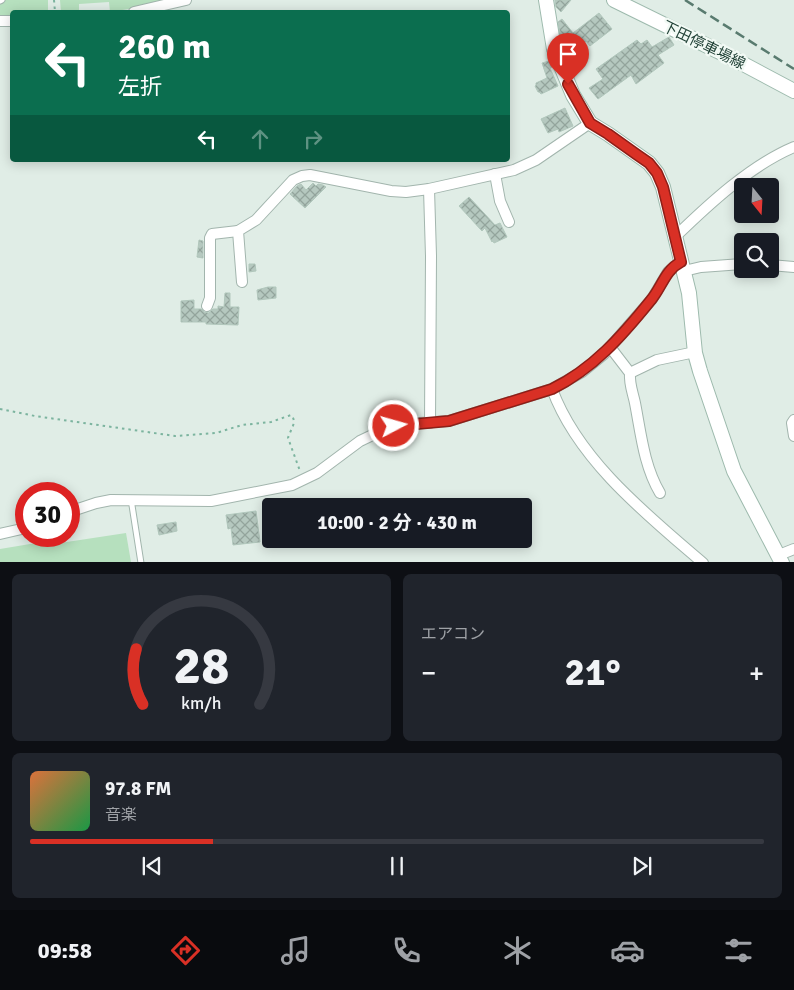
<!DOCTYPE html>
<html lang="ja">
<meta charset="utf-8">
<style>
body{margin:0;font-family:Signika,"Noto Sans JP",sans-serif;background:#20242c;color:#f1f3f6;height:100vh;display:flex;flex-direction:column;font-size:19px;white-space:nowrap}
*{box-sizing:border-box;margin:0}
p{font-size:16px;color:#9ea1a6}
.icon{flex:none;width:28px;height:28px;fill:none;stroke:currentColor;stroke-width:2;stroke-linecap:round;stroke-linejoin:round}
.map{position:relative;height:562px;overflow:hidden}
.sheet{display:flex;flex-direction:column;gap:12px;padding:12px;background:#0d0f14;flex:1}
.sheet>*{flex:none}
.guide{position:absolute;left:10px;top:10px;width:500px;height:152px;border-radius:5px;box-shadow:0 2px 12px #0003;background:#0b6e4f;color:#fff;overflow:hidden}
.needle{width:32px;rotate:162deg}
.buttons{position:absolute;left:734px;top:178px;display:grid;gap:10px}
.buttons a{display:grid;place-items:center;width:45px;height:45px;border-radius:5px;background:#171b24;box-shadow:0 2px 12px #0003;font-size:25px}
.speed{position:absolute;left:15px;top:482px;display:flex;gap:10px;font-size:25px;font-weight:700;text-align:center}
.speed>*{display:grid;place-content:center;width:65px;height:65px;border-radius:50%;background:#171b24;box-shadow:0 2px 12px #0003;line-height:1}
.speed .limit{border:8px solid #d22;background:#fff;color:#111}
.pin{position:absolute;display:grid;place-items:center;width:42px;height:42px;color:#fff;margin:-51px -21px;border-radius:50% 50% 50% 0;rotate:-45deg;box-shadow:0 0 5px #0007}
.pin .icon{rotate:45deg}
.me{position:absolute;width:55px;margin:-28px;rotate:84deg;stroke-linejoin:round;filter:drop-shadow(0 0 4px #0008)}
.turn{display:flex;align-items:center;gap:18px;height:105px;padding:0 25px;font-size:22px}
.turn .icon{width:65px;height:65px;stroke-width:2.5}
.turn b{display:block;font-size:35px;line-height:42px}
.lanes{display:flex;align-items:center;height:48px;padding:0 25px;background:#0003;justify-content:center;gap:25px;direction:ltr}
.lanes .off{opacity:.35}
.big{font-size:38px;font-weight:700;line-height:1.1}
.sheet .tile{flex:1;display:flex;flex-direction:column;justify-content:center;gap:8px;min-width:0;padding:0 18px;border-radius:8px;background:#20242c}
.sheet .dial{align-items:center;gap:0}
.dial svg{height:130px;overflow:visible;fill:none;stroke:#363941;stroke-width:7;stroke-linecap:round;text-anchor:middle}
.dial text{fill:#f1f3f6;stroke:none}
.song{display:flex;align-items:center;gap:15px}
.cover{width:60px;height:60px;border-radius:8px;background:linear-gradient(135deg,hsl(20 70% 55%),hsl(140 70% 35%))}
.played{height:5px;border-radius:2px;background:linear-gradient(90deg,#d93025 25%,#363941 25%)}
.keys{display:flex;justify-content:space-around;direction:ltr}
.heat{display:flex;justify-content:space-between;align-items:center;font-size:28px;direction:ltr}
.sheet .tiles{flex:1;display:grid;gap:12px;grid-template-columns:1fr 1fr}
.tile:last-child{grid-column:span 2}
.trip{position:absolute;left:262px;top:498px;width:270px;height:50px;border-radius:5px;background:#171b24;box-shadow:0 2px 12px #0003;font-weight:700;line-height:50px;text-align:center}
.tabs{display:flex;height:80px;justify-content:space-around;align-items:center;background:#090b0e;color:#9ea1a6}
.tabs .icon{width:35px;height:35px}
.tabs .on{color:#d93025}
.tabs b{font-size:22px;color:#f1f3f6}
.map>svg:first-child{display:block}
</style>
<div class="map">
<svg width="794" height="563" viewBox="0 0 794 563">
<defs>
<pattern id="building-cross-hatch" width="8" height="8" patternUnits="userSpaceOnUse" patternTransform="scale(1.25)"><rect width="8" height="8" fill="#b5c8bf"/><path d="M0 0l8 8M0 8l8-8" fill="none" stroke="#93a49c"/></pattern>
</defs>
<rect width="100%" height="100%" fill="#e0ede6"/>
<g fill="#b6e0be">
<path d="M0,0H48V12H12V16L0,17Z"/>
<path d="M60,0H167L141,7L110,12L109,2L79,4V12H61Z"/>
<path d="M126,533L131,562H0V549L42,542L47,545Z"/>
</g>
<g fill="url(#building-cross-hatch)" stroke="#b1c7bc">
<path d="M555,0H571L561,12L556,7Z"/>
<path d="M599,13L612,29L590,46L586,41L567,56L562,45L567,42L560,34L558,22L562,19L573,33Z"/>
<path d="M669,37L674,45L658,55L664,63L636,84L631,75L598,99L589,88L603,79L596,69L637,40L641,44L647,40L652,47Z"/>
<path d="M549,61L552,67L550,68L558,86L541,94L539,92H538L535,86L536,85V83L547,78L542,63Z"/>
<path d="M565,108L573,126L559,132L558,129L548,133L541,119Z"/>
<path d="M313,183L316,186L318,184L323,185L326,187L305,208L290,194L297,186L301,184L306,190Z"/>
<path d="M469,197L495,225L500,223L507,237L494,243L493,241L492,242L485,228L482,231L459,206Z"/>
<path d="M199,240L203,241V258L197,257Z"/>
<path d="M249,264H255L256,271L249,272Z"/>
<path d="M268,287H276V298L258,300L257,290Z"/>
<path d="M225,293H230V307H239L238,325L206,324V322H181V301L194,300V309H201L204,312L209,313L213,309H218V306L224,307Z"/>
<path d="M256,511L260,542L233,545L231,528L228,529L226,515Z"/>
<path d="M176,522L177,531L159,535L157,525Z"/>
</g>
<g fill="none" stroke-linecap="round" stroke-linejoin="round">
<defs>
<g id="lane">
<path d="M0,1L2,0"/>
<path d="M131,499L141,563"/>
</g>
<g id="street">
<path d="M134,12L186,0"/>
<path d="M0,21H12"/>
<path d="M495,174L500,201L509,222"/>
<path d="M429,189L431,256L430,423"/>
<path d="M676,236C709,204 751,165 794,147"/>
<path d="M770,265L794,267"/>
<path d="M684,271L701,267L742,264"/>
<path d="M242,282L238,231L256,220L293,180L302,176L310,175L391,191L406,192L429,189L514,170L536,160L590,123"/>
<path d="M207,306L210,298V238L212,234L238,231"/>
<path d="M610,347L630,373C629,384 633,393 635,403C641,434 644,466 660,493"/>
<path d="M630,373L657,360L695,352"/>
<path d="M552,389C578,460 647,515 703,563"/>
<path d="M794,420L792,423L794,436"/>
<path d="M69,512L96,503L111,500L211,501L292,485L317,473L360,441L383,430L405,424L449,421L552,389L582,372L604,354L652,299L668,272L675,266L681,263"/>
<path d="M0,534L26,528"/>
<path d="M779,555L794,549"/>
</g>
<g id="secondary">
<path d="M546,0L554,49L573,95L590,123L608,134L649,163L657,173L663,187L689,293L695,353L700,371L734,471L782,563"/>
<path d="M614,0L732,58L794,91"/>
</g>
</defs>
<use href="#lane" stroke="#a2b5ad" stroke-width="7"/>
<use href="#street" stroke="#a2b5ad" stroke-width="12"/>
<use href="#secondary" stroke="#9dbaad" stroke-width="16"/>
<g stroke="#7cb49f" stroke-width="2" stroke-dasharray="2.5 4" stroke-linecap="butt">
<path d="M54,0L55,12"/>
<path d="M0,409L35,416L175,436L216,433L242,425L271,422L291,415C298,422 290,430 288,438L300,471"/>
</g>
<use href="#lane" stroke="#fff" stroke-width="5"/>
<use href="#street" stroke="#fff" stroke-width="10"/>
<use href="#secondary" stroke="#fff" stroke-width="14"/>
<path stroke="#597b6f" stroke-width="2.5" stroke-dasharray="10 5" stroke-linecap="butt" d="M685,0L794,69"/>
</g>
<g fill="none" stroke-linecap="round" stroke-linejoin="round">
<defs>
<path id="route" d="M394,426L449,421L552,389C593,369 622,336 651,300C662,287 665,270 681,262L663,187L657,173L649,163L636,154L608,134L590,123L568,84"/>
</defs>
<use href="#route" stroke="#8d1f18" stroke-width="12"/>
<use href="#route" stroke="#d93025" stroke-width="9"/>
</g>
<g text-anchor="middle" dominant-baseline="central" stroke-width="4.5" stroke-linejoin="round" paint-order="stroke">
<g font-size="15" fill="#1e3f34" stroke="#f1f9f4">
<text transform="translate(704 45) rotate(26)">下田停車場線</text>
</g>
</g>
</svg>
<div class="buttons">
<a><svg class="needle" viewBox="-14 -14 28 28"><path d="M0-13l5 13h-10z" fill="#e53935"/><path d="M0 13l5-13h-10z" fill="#9ea1a6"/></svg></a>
<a><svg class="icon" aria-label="search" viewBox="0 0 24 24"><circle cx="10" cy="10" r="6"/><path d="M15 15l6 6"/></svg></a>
</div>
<div class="speed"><div class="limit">30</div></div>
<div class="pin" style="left:568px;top:84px;background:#d93025"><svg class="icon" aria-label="arrive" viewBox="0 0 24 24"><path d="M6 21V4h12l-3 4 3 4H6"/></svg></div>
<svg class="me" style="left:394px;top:426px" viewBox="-20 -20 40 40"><circle r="17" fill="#d93025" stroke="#fff" stroke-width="3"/><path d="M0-11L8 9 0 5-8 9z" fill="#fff"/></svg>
<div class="trip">10:00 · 2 分 · 430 m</div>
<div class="guide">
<div class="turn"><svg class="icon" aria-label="left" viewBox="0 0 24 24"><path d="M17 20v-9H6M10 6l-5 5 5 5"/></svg><div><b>260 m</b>左折</div></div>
<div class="lanes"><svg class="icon" aria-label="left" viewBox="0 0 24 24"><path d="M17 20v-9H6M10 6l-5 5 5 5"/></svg><svg class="icon off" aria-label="ahead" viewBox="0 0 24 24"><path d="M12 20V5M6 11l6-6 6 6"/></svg><svg class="icon off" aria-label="right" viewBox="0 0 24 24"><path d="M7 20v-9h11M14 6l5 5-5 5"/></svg></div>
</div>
</div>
<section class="sheet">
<div class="tiles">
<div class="tile dial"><svg viewBox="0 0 100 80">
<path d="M14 69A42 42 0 1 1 86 69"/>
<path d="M14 69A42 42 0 0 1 10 35" stroke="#d93025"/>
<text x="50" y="56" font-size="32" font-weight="700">28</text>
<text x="50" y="72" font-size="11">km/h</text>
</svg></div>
<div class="tile"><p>エアコン</p>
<div class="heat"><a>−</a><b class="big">21°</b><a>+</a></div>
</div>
<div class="tile">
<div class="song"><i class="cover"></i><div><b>97.8 FM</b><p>音楽</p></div></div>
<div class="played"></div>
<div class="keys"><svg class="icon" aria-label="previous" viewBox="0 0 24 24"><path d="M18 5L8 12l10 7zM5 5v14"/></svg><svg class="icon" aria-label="pause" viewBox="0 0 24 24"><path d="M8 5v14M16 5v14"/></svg><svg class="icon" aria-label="next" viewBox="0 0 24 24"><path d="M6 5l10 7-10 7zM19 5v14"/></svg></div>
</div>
</div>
</section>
<nav class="tabs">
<b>09:58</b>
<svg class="icon on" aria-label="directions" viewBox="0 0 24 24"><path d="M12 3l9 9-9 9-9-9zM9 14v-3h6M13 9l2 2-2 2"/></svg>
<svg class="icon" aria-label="music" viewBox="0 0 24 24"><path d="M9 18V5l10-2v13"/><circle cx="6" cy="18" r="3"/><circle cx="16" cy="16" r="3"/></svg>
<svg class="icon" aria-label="phone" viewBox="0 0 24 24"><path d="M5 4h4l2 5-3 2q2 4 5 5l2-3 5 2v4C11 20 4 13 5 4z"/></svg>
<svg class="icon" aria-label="climate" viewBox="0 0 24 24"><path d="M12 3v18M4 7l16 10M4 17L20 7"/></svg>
<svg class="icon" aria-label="car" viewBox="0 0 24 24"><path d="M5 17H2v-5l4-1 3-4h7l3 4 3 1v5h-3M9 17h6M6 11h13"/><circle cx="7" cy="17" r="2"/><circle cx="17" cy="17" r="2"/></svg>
<svg class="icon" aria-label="filters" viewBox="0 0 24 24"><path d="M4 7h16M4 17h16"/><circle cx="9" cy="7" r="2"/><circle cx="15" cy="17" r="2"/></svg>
</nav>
